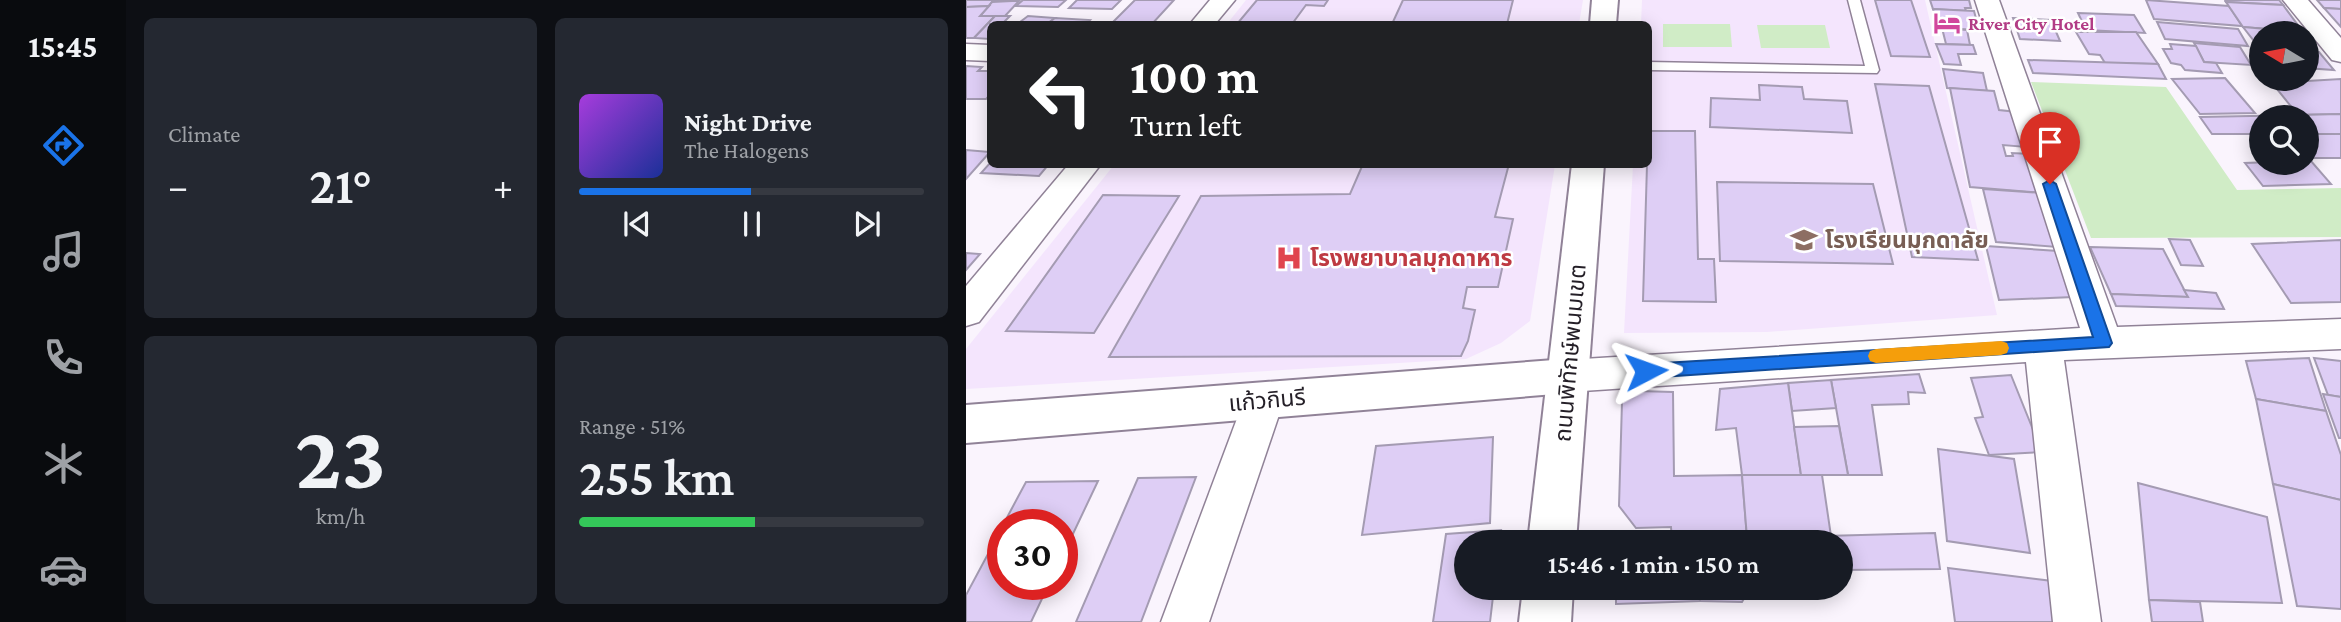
<!DOCTYPE html>
<meta charset="utf-8">
<style>
body{margin:0;font-family:"Crimson Pro","Noto Sans Thai",serif;background:#242831;color:#f1f3f6;height:100vh;display:flex;flex-direction:column;font-size:26px;white-space:nowrap}
*{box-sizing:border-box;margin:0}
p{font-size:23px;color:#9ea1a6}
.icon{flex:none;width:38px;height:38px;fill:none;stroke:currentColor;stroke-width:2;stroke-linecap:round;stroke-linejoin:round}
.map{position:relative;flex:1;overflow:hidden}
.drawer{display:flex;flex-direction:column;gap:18px;padding:18px;background:#0d0f14;width:840px}
.drawer>*{flex:none}
.top-card{position:absolute;left:21px;top:21px;width:665px;height:147px;border-radius:10px;box-shadow:0 4px 18px #0003;background:#202124;color:#fff;overflow:hidden}
.needle{width:46px;rotate:280deg}
.fabs{position:absolute;left:1283px;top:21px;display:grid;gap:14px}
.fabs a{display:grid;place-items:center;width:70px;height:70px;border-radius:50%;background:#171b24;box-shadow:0 4px 18px #0003;font-size:35px}
.speed{position:absolute;left:21px;top:509px;display:flex;gap:14px;font-size:35px;font-weight:700;text-align:center}
.speed>*{display:grid;place-content:center;width:91px;height:91px;border-radius:50%;background:#171b24;box-shadow:0 4px 18px #0003;line-height:1}
.speed .limit{border:10px solid #d22;background:#fff;color:#111}
.pin{position:absolute;display:grid;place-items:center;width:60px;height:60px;color:#fff;margin:-72px -30px;border-radius:50% 50% 50% 0;rotate:-45deg;box-shadow:0 0 7px #0007}
.pin .icon{rotate:45deg}
.me{position:absolute;width:77px;margin:-38px;rotate:86deg;stroke-linejoin:round;filter:drop-shadow(0 0 5px #0008)}
.turn{display:flex;align-items:center;gap:24px;height:147px;padding:0 28px;font-size:32px}
.turn .icon{width:91px;height:91px;stroke-width:2.5}
.turn b{display:block;font-size:49px;line-height:60px}
.big{font-size:52px;font-weight:600;line-height:1.1}
.drawer .tile{flex:1;display:flex;flex-direction:column;justify-content:center;gap:10px;min-width:0;padding:0 24px;border-radius:10px;background:#242831}
.drawer .dial{align-items:center;gap:0}
.dial b{font-size:91px;line-height:1}
.song{display:flex;align-items:center;gap:21px}
.cover{width:84px;height:84px;border-radius:10px;background:linear-gradient(135deg,hsl(280 70% 55%),hsl(230 70% 35%))}
.played{height:7px;border-radius:4px;background:linear-gradient(90deg,#1a73e8 50%,#363941 50%)}
.keys{display:flex;justify-content:space-around;direction:ltr}
.heat{display:flex;justify-content:space-between;align-items:center;font-size:38px;direction:ltr}
.charge{height:10px;border-radius:5px;background:linear-gradient(90deg,#34c759 51%,#363941 0)}
.drawer .tiles{flex:1;display:grid;gap:18px;grid-template-columns:repeat(2,1fr)}
.trip{position:absolute;left:488px;top:530px;width:399px;height:70px;border-radius:35px;background:#171b24;box-shadow:0 4px 18px #0003;font-weight:600;line-height:70px;text-align:center}
main{display:flex;flex:1;min-height:0}
.dock{display:flex;flex-direction:column;width:126px;justify-content:space-around;align-items:center;background:#090b0e;color:#9ea1a6}
.dock .icon{width:49px;height:49px}
.dock .active{color:#1a73e8}
.dock b{font-size:32px;color:#f1f3f6}
.map>svg:first-child{display:block}
</style>
<main>
<nav class="dock">
<b>15:45</b>
<svg class="icon active" aria-label="directions" viewBox="0 0 24 24"><path d="M12 3l9 9-9 9-9-9zM9 14v-3h6M13 9l2 2-2 2"/></svg>
<svg class="icon" aria-label="music" viewBox="0 0 24 24"><path d="M9 18V5l10-2v13"/><circle cx="6" cy="18" r="3"/><circle cx="16" cy="16" r="3"/></svg>
<svg class="icon" aria-label="phone" viewBox="0 0 24 24"><path d="M5 4h4l2 5-3 2q2 4 5 5l2-3 5 2v4C11 20 4 13 5 4z"/></svg>
<svg class="icon" aria-label="climate" viewBox="0 0 24 24"><path d="M12 3v18M4 7l16 10M4 17L20 7"/></svg>
<svg class="icon" aria-label="car" viewBox="0 0 24 24"><path d="M5 17H2v-5l4-1 3-4h7l3 4 3 1v5h-3M9 17h6M6 11h13"/><circle cx="7" cy="17" r="2"/><circle cx="17" cy="17" r="2"/></svg>
</nav>
<section class="drawer">
<div class="tiles">
<div class="tile"><p>Climate</p>
<div class="heat"><a>−</a><b class="big">21°</b><a>+</a></div>
</div>
<div class="tile">
<div class="song"><i class="cover"></i><div><b>Night Drive</b><p>The Halogens</p></div></div>
<div class="played"></div>
<div class="keys"><svg class="icon" aria-label="previous" viewBox="0 0 24 24"><path d="M18 5L8 12l10 7zM5 5v14"/></svg><svg class="icon" aria-label="pause" viewBox="0 0 24 24"><path d="M8 5v14M16 5v14"/></svg><svg class="icon" aria-label="next" viewBox="0 0 24 24"><path d="M6 5l10 7-10 7zM19 5v14"/></svg></div>
</div>
<div class="tile dial"><b>23</b><p>km/h</p></div>
<div class="tile"><p>Range · 51%</p><b class="big">255 km</b><div class="charge"></div></div>
</div>
</section>
<div class="map">
<svg width="1375" height="622" viewBox="0 0 1375 622">
<rect width="100%" height="100%" fill="#faf4fd"/>
<g fill="#f4e5fd">
<path d="M280,0H617L613,24H261Z"/>
<path d="M676,0H959L1031,315L801,332L658,333L667,165L682,164V24H675Z"/>
<path d="M148,165H589L564,321L535,343L500,359L0,389V349Z"/>
</g>
<g fill="#d0ecc6">
<path d="M697,24H764L766,47H697Z"/>
<path d="M791,25H859L864,48H795Z"/>
<path d="M1065,82L1200,87L1271,190L1375,188V237L1125,238Z"/>
</g>
<g fill="#decef5" stroke="#a49bb2" stroke-width="2">
<path d="M0,0H48L26,2L23,6L0,7Z"/>
<path d="M57,0H100L92,7L50,6Z"/>
<path d="M111,0H155L146,9L103,8Z"/>
<path d="M169,0H208L186,24H145Z"/>
<path d="M291,0H362L358,6L340,5L326,24H271Z"/>
<path d="M437,0H547L541,24H426Z"/>
<path d="M909,0H945L964,57L925,56Z"/>
<path d="M964,0H1003L1005,8H999L1000,11L967,9Z"/>
<path d="M1180,0L1263,6L1276,26L1188,19Z"/>
<path d="M1259,0H1313L1317,5L1260,2Z"/>
<path d="M1351,0H1375V9L1358,8Z"/>
<path d="M46,1H53L39,16H14L26,2Z"/>
<path d="M1260,2L1317,5L1337,32L1277,27Z"/>
<path d="M23,6L14,16H29L8,38H0V7Z"/>
<path d="M1358,8L1375,9V27Z"/>
<path d="M967,9L1008,11L1013,30L971,28Z"/>
<path d="M1112,13L1168,15L1179,33L1120,30Z"/>
<path d="M29,16H44L38,22H54L62,16L89,18L81,24H24V39L8,38Z"/>
<path d="M89,18L124,20L120,24H81Z"/>
<path d="M1047,18L1085,20L1094,41L1054,39Z"/>
<path d="M1191,22L1272,29L1282,46L1199,39Z"/>
<path d="M1277,27L1337,32L1339,33H1295V42L1288,41Z"/>
<path d="M976,28L1001,30L1004,45L980,44Z"/>
<path d="M1110,32H1170L1192,64L1139,63L1134,55L1123,54Z"/>
<path d="M1228,43L1274,47L1285,65L1238,62Z"/>
<path d="M970,44L1007,45L1010,54H992L995,65L978,64Z"/>
<path d="M1204,44L1230,46L1238,62L1250,63L1256,73L1219,70L1215,65L1205,63L1197,49H1206Z"/>
<path d="M1340,51L1353,52L1368,70L1340,68Z"/>
<path d="M1062,60L1192,64L1200,79L1067,73Z"/>
<path d="M0,66L16,67L12,71H24V95L20,99H0Z"/>
<path d="M977,69L1017,73L1021,91L981,88Z"/>
<path d="M1259,78L1289,113L1234,114L1206,79Z"/>
<path d="M1375,79V114L1332,115L1306,83Z"/>
<path d="M909,84L963,86L1012,260L946,257Z"/>
<path d="M793,85L836,87L838,99L881,101L886,133L744,127L745,98L794,100Z"/>
<path d="M984,88L1028,91L1033,110L1051,112L1060,147L1037,145L1040,156H1047L1046,153L1065,154L1077,193L1004,187Z"/>
<path d="M1375,114V134H1340V117H1295V134H1246L1234,117Z"/>
<path d="M682,131H729L732,259H748L750,302L677,301Z"/>
<path d="M1340,134H1375V158H1347L1340,150Z"/>
<path d="M0,150L24,152L0,179Z"/>
<path d="M1340,161H1345L1365,184L1297,186L1279,163Z"/>
<path d="M24,163V164H83L73,176L15,173Z"/>
<path d="M397,164H543L529,217L547,219L532,287H501L497,308L509,310L502,341L495,356L143,357L235,196L384,194Z"/>
<path d="M751,182L907,184L927,264L754,261Z"/>
<path d="M1017,189L1077,193L1091,247L1030,242Z"/>
<path d="M137,195L213,196L128,333L40,331Z"/>
<path d="M1203,239L1224,240L1237,266L1215,265Z"/>
<path d="M1375,240V302L1325,303L1286,244Z"/>
<path d="M1020,246L1092,251L1107,297L1033,300Z"/>
<path d="M1124,247L1197,249L1222,297L1145,294Z"/>
<path d="M0,253L14,254L0,270Z"/>
<path d="M1218,290L1250,293L1258,309L1150,306L1145,294L1222,297Z"/>
<path d="M1343,358L1360,411L1290,399L1280,361Z"/>
<path d="M1348,358L1375,361V397L1362,395Z"/>
<path d="M953,374L959,393L942,392L943,404L906,405L916,475H882L865,380Z"/>
<path d="M1045,375L1076,452L1023,455L1009,418L1017,417L1005,378Z"/>
<path d="M865,380L870,408L826,411L822,383Z"/>
<path d="M822,383L835,475H776L770,428L750,430L754,389Z"/>
<path d="M672,391L707,392L708,476L776,475L781,538L706,540L705,527L670,528L653,506L656,402Z"/>
<path d="M1357,394L1375,397V438H1373Z"/>
<path d="M1290,399L1360,411L1375,455V500L1307,484Z"/>
<path d="M873,426L882,475H835L828,427Z"/>
<path d="M527,437L524,523L396,535L410,446Z"/>
<path d="M972,449L1048,459L1064,553L981,541Z"/>
<path d="M776,475H856L865,536L781,538Z"/>
<path d="M230,477L175,622H110L172,478Z"/>
<path d="M132,481L96,557V525H37L60,482Z"/>
<path d="M1172,483L1301,517L1316,603L1183,600Z"/>
<path d="M1307,484L1375,500V609L1331,606Z"/>
<path d="M37,526V584H83L65,622H0V595Z"/>
<path d="M535,530L533,542H500V588H528L524,622H467L480,534Z"/>
<path d="M969,533L974,569L875,570V542H782L781,538Z"/>
<path d="M781,538L782,542H730V539Z"/>
<path d="M730,539V542H652L706,540Z"/>
<path d="M982,568L1086,581L1094,622H989Z"/>
<path d="M650,588H733L734,601L650,604Z"/>
<path d="M733,588H784L776,602L734,601Z"/>
<path d="M1183,600L1234,602L1237,622H1186Z"/>
</g>
<g fill="none" stroke-linecap="round" stroke-linejoin="round">
<defs>
<path id="service" d="M882,0H894L913,70L911,73L682,70V62L899,66Z"/>
<g id="minor">
<path d="M244,0H269L249,24H224Z"/>
<path d="M1009,0H1033L1151,327L1375,319V349L1098,360L1135,622H1087L1060,362L601,392L587,388L581,376L587,364L601,360L1114,328Z"/>
<path d="M1317,0H1342L1375,38V62L1366,60Z"/>
<path d="M0,44L24,45V61L0,60Z"/>
<path d="M103,164H135L13,322L0,326V286Z"/>
<path d="M298,383L312,388L318,400L243,622H195L278,400L284,388Z"/>
</g>
<path id="tertiary" d="M601,359L616,364L622,376L616,388L601,393L0,443V405Z"/>
<g id="primary">
<path d="M626,0H652L650,24H624Z"/>
<path d="M606,164H638L610,542H562Z"/>
<path d="M557,588H607L605,622H553Z"/>
</g>
</defs>
<use href="#service" stroke="#908297" stroke-width="3"/>
<use href="#minor" stroke="#908297" stroke-width="3"/>
<use href="#tertiary" stroke="#908297" stroke-width="4"/>
<use href="#primary" stroke="#908297" stroke-width="4"/>
<use href="#service" fill="#fff" fill-rule="evenodd"/>
<use href="#minor" fill="#fff" fill-rule="evenodd"/>
<use href="#tertiary" fill="#fff" fill-rule="evenodd"/>
<use href="#primary" fill="#fff" fill-rule="evenodd"/>
</g>
<path fill="#1a73e8" stroke="#114b97" stroke-width="2" d="M1084,180L1090,184L1146,343L1143,347L680,378L674,376L672,371L674,366L680,364L1127,337L1077,184Z"/>
<path fill="#f59e0b" d="M1035,341L1041,343L1043,348L1041,353L1035,355L910,363L904,361L902,356L904,351L910,349Z"/>
<defs>
<symbol id="hotel-bare" viewBox="-9 -9 18 18"><path d="M-6-4.5h1.5V1H6V5H4.5V3h-9V5H-6ZM-4 0a1.8 1.8 0 1 1 3.6 0ZM.5 0V-2.5h3Q6-2.5 6 0Z" fill="#d1479c" stroke="#fff" stroke-width="2.5" paint-order="stroke"/></symbol>
<symbol id="school-bare" viewBox="-9 -9 18 18"><path d="M0-5L7-2L0 1L-7-2ZM-4 1L0 2.5L4 1V4Q0 6-4 4Z" fill="#8d6e63" stroke="#fff" stroke-width="2.5" paint-order="stroke"/></symbol>
<symbol id="hospital-bare" viewBox="-9 -9 18 18"><path d="M-5-5h3v3.5h4V-5h3V5h-3V1.5h-4V5h-3Z" fill="#e0444e" stroke="#fff" stroke-width="2.5" paint-order="stroke"/></symbol>
</defs>
<g fill-rule="evenodd">
<use href="#hotel-bare" x="962" y="4" width="38" height="38"/>
<use href="#school-bare" x="819" y="221" width="38" height="38"/>
<use href="#hospital-bare" x="304" y="239" width="38" height="38"/>
</g>
<g text-anchor="middle" dominant-baseline="central" stroke-width="5" stroke-linejoin="round" paint-order="stroke">
<g font-size="19" font-weight="bold" fill="#b23c85" stroke="#fff" text-anchor="start">
<text x="1002" y="23">River City Hotel</text>
</g>
<g font-size="23" font-weight="bold" fill="#785e54" stroke="#fff" text-anchor="start">
<text x="859" y="240">โรงเรียนมุกดาลัย</text>
</g>
<g font-size="23" font-weight="bold" fill="#be3a42" stroke="#fff" text-anchor="start">
<text x="344" y="258">โรงพยาบาลมุกดาหาร</text>
</g>
<g font-size="23" fill="#241f27" stroke="#fff">
<text transform="translate(604 353) rotate(-85)">ถนนพิทักษ์พนมเขต</text>
<text transform="translate(301 400) rotate(-5)">แก้วกินรี</text>
</g>
</g>
</svg>
<div class="fabs">
<a><svg class="needle" viewBox="-14 -14 28 28"><path d="M0-13l5 13h-10z" fill="#e53935"/><path d="M0 13l5-13h-10z" fill="#9ea1a6"/></svg></a>
<a><svg class="icon" aria-label="search" viewBox="0 0 24 24"><circle cx="10" cy="10" r="6"/><path d="M15 15l6 6"/></svg></a>
</div>
<div class="speed"><div class="limit">30</div></div>
<div class="pin" style="left:1084px;top:184px;background:#d93025"><svg class="icon" aria-label="arrive" viewBox="0 0 24 24"><path d="M6 21V4h12l-3 4 3 4H6"/></svg></div>
<svg class="me" style="left:680px;top:371px" viewBox="-20 -20 40 40"><path d="M0-17L14 15 0 8-14 15z" fill="#1a73e8" stroke="#fff" stroke-width="4"/></svg>
<div class="trip">15:46 · 1 min · 150 m</div>
<div class="top-card">
<div class="turn"><svg class="icon" aria-label="left" viewBox="0 0 24 24"><path d="M17 20v-9H6M10 6l-5 5 5 5"/></svg><div><b>100 m</b>Turn left</div></div>
</div>
</div>
</main>
